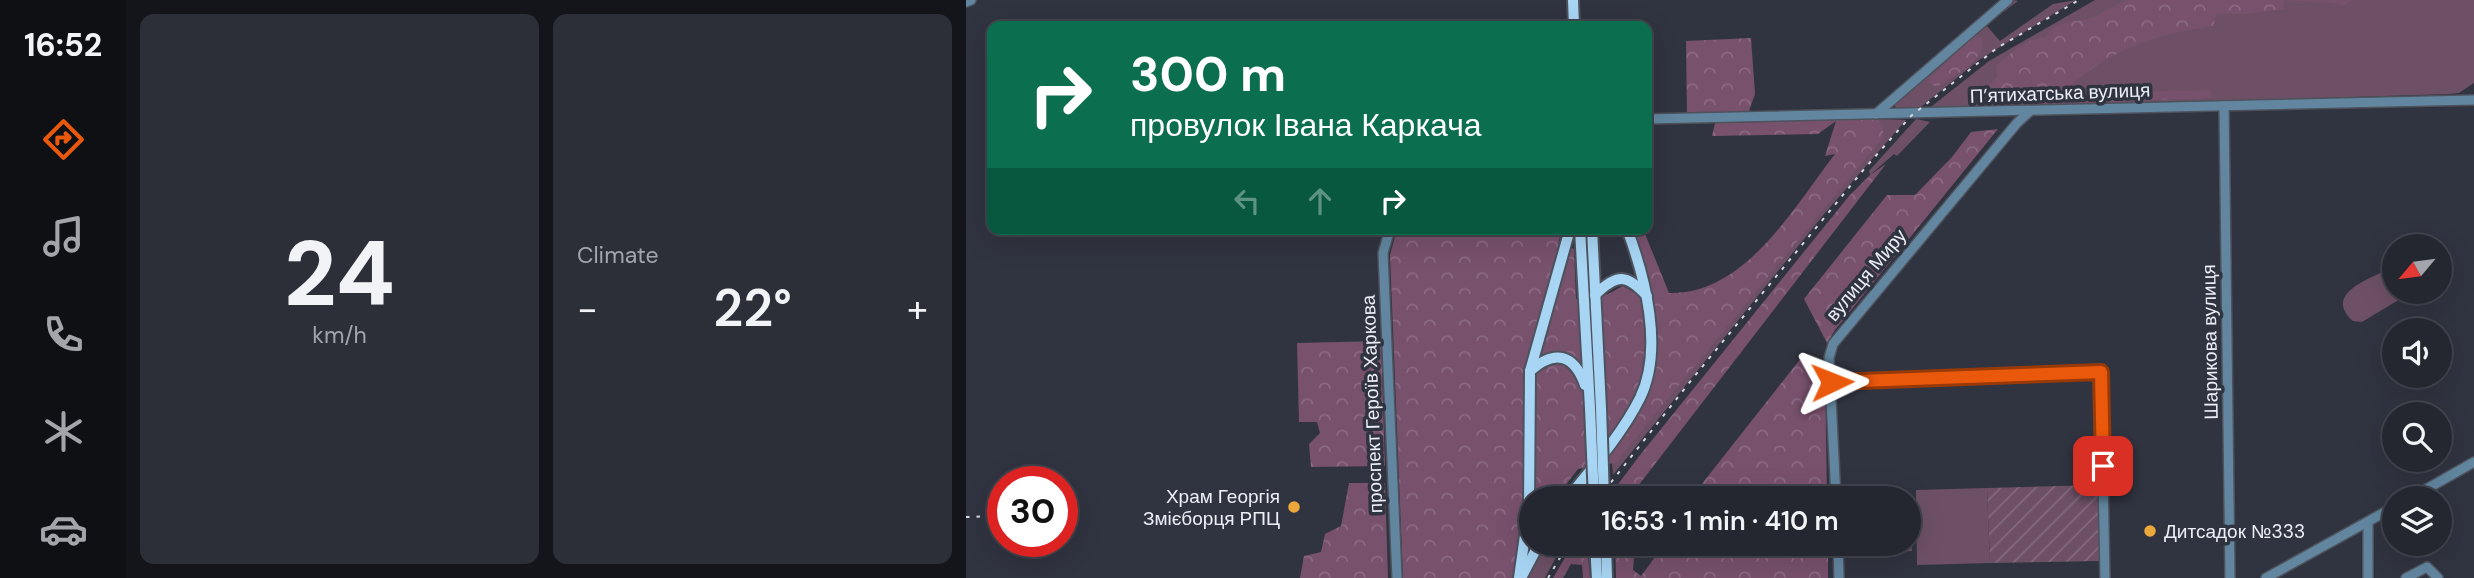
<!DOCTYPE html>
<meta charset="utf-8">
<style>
body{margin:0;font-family:"DM Sans",sans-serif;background:#2c2f38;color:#f1f3f6;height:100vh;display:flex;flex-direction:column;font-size:26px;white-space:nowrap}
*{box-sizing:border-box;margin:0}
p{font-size:23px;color:#a3a5ab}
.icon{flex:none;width:38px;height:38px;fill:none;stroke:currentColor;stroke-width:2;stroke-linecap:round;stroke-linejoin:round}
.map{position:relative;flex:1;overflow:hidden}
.sheet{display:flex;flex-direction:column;gap:14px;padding:14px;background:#14151a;width:840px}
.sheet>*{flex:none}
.banner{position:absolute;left:21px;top:21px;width:665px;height:214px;border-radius:14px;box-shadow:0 7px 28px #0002,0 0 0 2px #41444c;background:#0b6e4f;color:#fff;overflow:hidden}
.needle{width:46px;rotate:241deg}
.fabs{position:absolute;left:1416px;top:234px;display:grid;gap:14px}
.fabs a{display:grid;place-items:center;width:70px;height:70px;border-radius:50%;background:#242730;box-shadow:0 7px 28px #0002,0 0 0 2px #41444c;font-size:35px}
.speed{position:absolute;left:21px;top:466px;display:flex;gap:14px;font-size:35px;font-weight:700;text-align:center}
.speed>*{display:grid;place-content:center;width:91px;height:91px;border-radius:50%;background:#242730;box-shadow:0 7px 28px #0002,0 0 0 2px #41444c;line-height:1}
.speed .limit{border:10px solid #d22;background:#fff;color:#111}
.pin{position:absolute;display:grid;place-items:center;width:60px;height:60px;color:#fff;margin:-30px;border-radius:14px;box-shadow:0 4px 10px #0006}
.me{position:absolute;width:77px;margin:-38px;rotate:88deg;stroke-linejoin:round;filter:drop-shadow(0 0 5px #0008)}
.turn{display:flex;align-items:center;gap:24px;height:147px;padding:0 28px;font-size:32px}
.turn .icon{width:91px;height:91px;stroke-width:2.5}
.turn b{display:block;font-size:49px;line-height:60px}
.lanes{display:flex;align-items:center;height:66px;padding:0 28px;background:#0003;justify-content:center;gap:35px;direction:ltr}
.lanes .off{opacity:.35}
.big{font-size:52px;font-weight:600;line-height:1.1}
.sheet .card{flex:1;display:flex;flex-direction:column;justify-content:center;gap:10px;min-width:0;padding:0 24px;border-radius:14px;background:#2c2f38}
.sheet .dial{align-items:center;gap:0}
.dial b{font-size:91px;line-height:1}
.heat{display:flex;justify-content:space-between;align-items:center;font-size:38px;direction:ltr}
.sheet .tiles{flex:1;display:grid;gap:14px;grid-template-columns:repeat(2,1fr)}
.trip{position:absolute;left:553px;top:486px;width:402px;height:70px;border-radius:35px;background:#242730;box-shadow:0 7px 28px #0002,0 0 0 2px #41444c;font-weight:600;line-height:70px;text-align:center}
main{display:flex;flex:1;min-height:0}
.tabs{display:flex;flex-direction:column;width:126px;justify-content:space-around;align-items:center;background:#0e1013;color:#a3a5ab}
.tabs .icon{width:49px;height:49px}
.tabs .on{color:#ea580c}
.tabs b{font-size:32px;color:#f1f3f6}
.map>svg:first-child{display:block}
</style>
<main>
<nav class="tabs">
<b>16:52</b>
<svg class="icon on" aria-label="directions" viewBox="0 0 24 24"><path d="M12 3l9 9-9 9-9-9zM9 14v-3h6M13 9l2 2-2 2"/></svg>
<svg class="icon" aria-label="music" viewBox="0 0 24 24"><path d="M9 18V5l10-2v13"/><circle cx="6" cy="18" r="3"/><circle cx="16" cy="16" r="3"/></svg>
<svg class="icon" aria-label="phone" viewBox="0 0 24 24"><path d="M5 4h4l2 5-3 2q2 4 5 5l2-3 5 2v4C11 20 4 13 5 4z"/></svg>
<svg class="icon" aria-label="climate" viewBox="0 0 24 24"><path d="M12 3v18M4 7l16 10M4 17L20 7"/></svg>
<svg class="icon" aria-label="car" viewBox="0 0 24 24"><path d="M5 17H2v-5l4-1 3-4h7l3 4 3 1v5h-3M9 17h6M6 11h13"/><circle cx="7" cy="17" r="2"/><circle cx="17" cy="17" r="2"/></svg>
</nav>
<section class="sheet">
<div class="tiles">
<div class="card dial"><b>24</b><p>km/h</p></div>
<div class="card"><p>Climate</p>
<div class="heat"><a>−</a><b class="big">22°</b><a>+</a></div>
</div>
</div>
</section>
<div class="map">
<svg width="1508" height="578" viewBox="0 0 1508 578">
<defs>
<pattern id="forest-crowns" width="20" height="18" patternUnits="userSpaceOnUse" patternTransform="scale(1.75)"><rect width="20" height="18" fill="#78516d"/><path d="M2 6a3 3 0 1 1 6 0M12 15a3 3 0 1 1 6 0" fill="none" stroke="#8c6a83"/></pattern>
<pattern id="garden-furrows" width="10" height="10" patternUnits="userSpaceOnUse" patternTransform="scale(1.75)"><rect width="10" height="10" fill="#6d5065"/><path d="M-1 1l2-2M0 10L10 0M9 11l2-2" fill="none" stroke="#826a7c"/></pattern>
</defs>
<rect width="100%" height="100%" fill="#303440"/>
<g fill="#6d5065">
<path d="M1047,0L1052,1L1020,25L1034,41L1087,4L1110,0L1013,60L951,110L930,109L928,102L994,42Z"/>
<path d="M1129,0H1508V83L1493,93L1482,94L961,110L1023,61Z"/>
<path d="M911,119L940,120L859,213L647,475L646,464L695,395Z"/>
<path d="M950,119L964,122L931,156L928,154L904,175L903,171Z"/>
<path d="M1427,267L1428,292L1444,293L1396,322L1387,321C1356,293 1406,278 1427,267Z"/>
<path d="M1021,488L1024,563L951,565L950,490Z"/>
<path d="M943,523L946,551L903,553V544H943Z"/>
<path d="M574,544H597L579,578H557Z"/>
</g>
<g fill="url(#forest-crowns)">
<path d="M1161,0H1387L1378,5C1358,0 1339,3 1318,0L1317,9L1281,14H1251L1247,26C1192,34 1150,47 1106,84L1112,94L1244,90L1245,98L1026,106L1022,103L1023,85L1031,77L1030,66C1045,53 1059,39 1080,37C1088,21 1111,22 1125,18C1137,13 1149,5 1161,0Z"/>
<path d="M1006,37H1016C1022,60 988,76 970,87L961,82Z"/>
<path d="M785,38L789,94L782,114L721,118L720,41Z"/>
<path d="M911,119L917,125V137L649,463L612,469L589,499H565V540L546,578H437L424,255L431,229H595L593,241L608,249L610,299L642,294L657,286L688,304L665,229H677L703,293C779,295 828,207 869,154L859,156L870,121L852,134L746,136L749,123Z"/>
<path d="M1032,129L869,330L861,343L838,299L921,195H949L986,157L1005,132Z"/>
<path d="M920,164L662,499H648L647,491L674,455L883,196L904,175Z"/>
<path d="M415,341L419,466L345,467L343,444L354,433L351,422H333L331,343Z"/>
<path d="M839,353L859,370L861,499H724Z"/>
<path d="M383,483H419L422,578H334L338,556L355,552L359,534L375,526Z"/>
<path d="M607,544H621L624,578H617L616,565L605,564L597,578H587Z"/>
<path d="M649,544H669L667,570L675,576L693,552L692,544H862V578H650Z"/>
</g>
<path fill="url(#garden-furrows)" d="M1132,485L1134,561L1024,563L1021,488Z"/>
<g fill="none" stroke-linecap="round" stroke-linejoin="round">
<defs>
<g id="minor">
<path d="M0,2L5,0"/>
<path d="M1258,106L1264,578"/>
<path d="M910,114L1042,0"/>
<path d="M681,119L1508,100"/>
<path d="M424,229L417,253L431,578"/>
<path d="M866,382L1135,372L1139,578"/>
<path d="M870,499L863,358L867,344L1051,123L1063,112"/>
<path d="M1443,499L1508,462"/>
<path d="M1402,522V578"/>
<path d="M872,544L873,578"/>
<path d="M1300,578L1428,507"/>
<path d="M1440,578L1461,567L1472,578"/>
</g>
<g id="major">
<path d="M607,0L608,26"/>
<path d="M614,229L624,408"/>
<path d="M626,229L635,408"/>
<path d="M629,295C651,273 661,274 681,296"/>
<path d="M564,371C589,349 608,354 619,385"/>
<path d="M601,499C627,467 656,434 674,398C698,349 679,277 661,229"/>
<path d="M629,544L631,578"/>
<path d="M640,544L641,578"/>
<path d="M553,578L563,507L564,371L604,229"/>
<path d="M555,578L573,544"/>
</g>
</defs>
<use href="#minor" stroke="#4e525d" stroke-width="12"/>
<use href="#major" stroke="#4e525d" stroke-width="14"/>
<use href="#minor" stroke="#6286a0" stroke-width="9"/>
<use href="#major" stroke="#a8d5f4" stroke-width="10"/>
<g stroke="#d7dae2" stroke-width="2" stroke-dasharray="3.5 7" stroke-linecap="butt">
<path d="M632,499L727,378L899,168L945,116L1031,48L1113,0"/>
<path d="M0,517L37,516"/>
<path d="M582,578L602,544"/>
</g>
<defs>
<g id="major-bridge">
<path d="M624,408L628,499"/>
<path d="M635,408L638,499"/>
</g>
</defs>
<use href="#major-bridge" stroke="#4e525d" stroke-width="14" stroke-linecap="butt"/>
<use href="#major-bridge" stroke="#a8d5f4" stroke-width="10"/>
</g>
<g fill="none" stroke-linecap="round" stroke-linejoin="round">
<defs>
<path id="route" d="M866,382L1135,372L1137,466"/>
</defs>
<use href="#route" stroke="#983908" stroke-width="18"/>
<use href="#route" stroke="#ea580c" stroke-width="12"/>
</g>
<g fill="#eda83b" stroke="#303440" stroke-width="2.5">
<circle cx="328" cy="507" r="7"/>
<circle cx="1184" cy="531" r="7"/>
</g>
<g text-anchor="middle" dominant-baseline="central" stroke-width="7" stroke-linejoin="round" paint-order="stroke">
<g font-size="19" fill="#edeff7" stroke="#303440">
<text transform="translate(1094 93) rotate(-2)">П’ятихатська вулиця</text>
<text transform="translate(900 275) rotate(-50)">вулиця Миру</text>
<text transform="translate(1244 342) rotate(-91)">Шарикова вулиця</text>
<text transform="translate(406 404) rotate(-92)">проспект Героїв Харкова</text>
</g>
<g font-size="19" fill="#edeff7" stroke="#303440" text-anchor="end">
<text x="314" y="496">Храм Георгія<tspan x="314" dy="22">Змієборця РПЦ</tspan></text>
<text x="1198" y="531" text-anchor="start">Дитсадок №333</text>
</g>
</g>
</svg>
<div class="fabs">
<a><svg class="needle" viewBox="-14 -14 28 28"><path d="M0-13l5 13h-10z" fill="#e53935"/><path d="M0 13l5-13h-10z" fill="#a3a5ab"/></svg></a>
<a><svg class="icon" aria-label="sound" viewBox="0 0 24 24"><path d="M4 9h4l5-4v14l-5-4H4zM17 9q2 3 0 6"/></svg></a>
<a><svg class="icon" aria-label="search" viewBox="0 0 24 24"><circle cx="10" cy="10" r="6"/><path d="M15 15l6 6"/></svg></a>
<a><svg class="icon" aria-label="layers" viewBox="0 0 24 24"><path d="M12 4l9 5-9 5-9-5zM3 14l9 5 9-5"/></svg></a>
</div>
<div class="speed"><div class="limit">30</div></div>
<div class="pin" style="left:1137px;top:466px;background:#d93025"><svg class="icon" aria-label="arrive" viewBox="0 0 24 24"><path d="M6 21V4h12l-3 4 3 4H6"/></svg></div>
<svg class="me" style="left:866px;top:382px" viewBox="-20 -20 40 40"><path d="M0-17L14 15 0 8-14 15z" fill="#ea580c" stroke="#fff" stroke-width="4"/></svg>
<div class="trip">16:53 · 1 min · 410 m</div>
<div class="banner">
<div class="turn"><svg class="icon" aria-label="right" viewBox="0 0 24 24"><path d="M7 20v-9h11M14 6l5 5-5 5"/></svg><div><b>300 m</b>провулок Івана Каркача</div></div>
<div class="lanes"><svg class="icon off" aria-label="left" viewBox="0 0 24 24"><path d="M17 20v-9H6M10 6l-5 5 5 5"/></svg><svg class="icon off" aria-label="ahead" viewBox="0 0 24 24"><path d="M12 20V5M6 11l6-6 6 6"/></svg><svg class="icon" aria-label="right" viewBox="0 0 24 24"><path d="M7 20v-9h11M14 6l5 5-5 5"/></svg></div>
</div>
</div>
</main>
